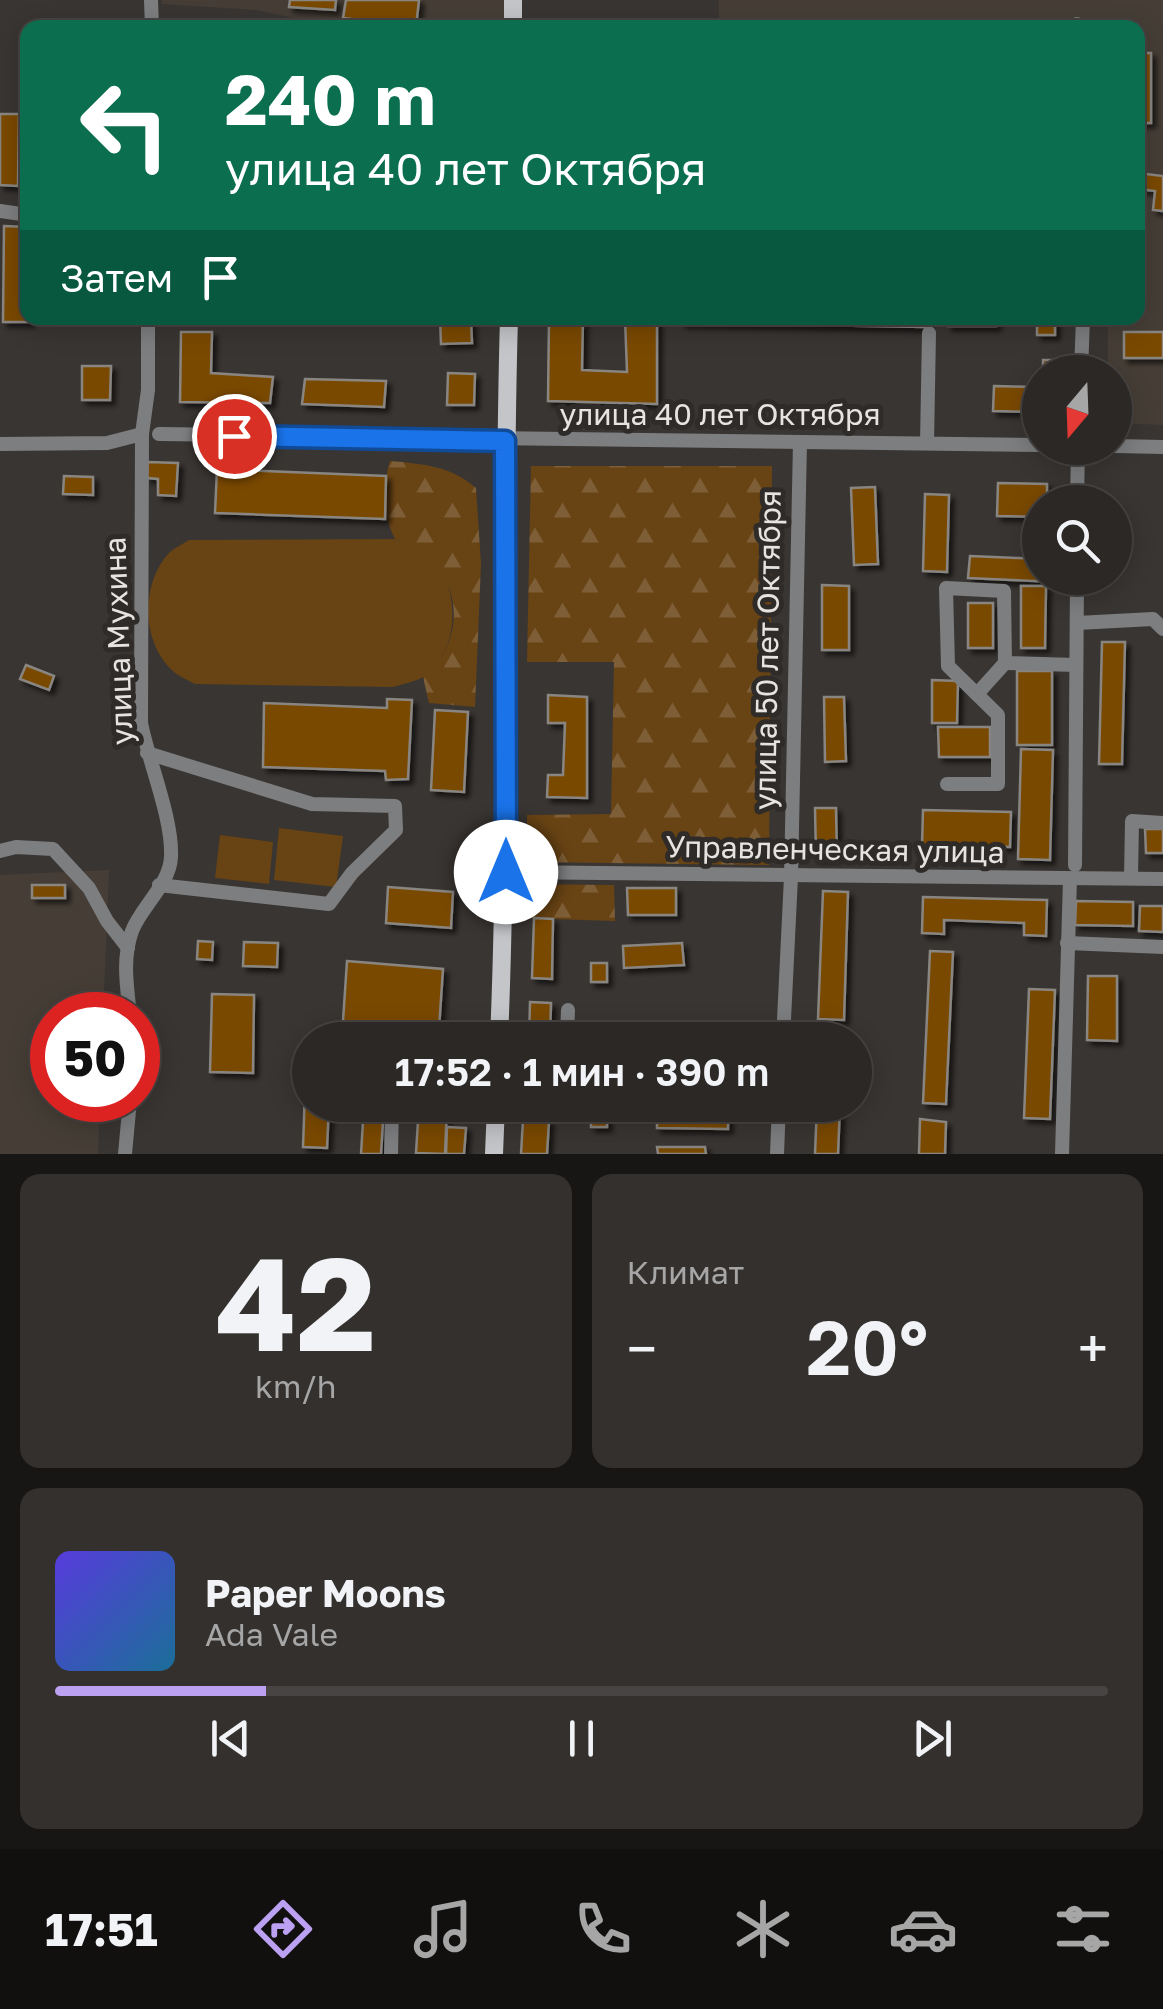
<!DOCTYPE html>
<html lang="ru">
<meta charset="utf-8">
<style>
body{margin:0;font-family:"Golos Text",sans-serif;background:#33302e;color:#f1f3f6;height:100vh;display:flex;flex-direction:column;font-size:38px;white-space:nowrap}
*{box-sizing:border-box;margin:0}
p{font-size:32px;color:#a6a6a7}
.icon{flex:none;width:55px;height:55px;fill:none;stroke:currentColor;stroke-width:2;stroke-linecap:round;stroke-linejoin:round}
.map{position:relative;height:1154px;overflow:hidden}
.panel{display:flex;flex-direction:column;gap:20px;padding:20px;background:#181615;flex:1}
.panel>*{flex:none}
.top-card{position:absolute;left:20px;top:20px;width:1125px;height:305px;border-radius:20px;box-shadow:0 5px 25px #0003,0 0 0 2px #474443;background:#0b6e4f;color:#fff;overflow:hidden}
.needle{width:65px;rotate:199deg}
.tools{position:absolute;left:1022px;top:355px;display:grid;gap:20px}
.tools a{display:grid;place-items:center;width:110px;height:110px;border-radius:50%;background:#2b2826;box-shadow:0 5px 25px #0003,0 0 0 2px #474443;font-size:50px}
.speed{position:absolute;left:30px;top:992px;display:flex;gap:20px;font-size:50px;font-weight:700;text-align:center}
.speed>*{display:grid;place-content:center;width:130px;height:130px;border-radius:50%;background:#2b2826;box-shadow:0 5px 25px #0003,0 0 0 2px #474443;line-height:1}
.speed .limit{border:15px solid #d22;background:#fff;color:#111}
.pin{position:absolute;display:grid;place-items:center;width:85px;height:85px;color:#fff;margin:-42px;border:5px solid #fff;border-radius:50%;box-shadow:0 2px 10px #0007}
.me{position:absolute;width:110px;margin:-55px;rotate:0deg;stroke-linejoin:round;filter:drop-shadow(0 0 8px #0008)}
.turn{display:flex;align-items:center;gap:35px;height:210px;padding:0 40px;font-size:45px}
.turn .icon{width:130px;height:130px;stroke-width:2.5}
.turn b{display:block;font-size:70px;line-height:85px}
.then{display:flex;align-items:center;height:95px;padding:0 40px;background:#0003;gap:20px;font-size:38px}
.big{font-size:75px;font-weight:600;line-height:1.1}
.panel .card{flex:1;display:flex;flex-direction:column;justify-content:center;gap:15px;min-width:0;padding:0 35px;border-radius:20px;background:#33302e}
.panel .dial{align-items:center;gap:0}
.dial b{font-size:130px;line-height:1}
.song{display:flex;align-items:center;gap:30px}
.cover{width:120px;height:120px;border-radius:15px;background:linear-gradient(135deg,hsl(250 70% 55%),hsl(200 70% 35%))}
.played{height:10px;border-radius:5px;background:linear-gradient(90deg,#bca0f2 20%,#474443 20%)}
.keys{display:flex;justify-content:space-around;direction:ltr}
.heat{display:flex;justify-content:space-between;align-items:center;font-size:55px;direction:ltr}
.panel .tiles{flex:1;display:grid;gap:20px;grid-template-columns:1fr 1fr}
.card:last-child{grid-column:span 2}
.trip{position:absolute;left:292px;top:1022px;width:580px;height:100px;border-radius:50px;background:#2b2826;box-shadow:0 5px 25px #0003,0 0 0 2px #474443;font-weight:600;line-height:100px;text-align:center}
.tab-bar{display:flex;height:160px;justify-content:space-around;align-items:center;background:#11100f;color:#a6a6a7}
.tab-bar .icon{width:70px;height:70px}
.tab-bar .on{color:#bca0f2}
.tab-bar b{font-size:45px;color:#f1f3f6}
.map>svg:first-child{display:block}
</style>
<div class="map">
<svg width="1163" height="1154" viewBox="0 0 1163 1154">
<defs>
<pattern id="forest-firs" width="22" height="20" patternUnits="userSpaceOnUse" patternTransform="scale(2.5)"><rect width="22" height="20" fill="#684314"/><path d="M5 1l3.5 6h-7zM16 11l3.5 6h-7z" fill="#7e5e36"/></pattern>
<filter id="shadow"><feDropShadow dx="4.5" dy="4.5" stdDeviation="2.5" flood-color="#0009"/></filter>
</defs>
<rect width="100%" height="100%" fill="#393532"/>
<g fill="#463e36">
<path d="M162,0H504V27H334L257,10L162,4Z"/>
<path d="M719,0H1163V425L1115,423V372H1108V318H1138V28H719Z"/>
<path d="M109,870L103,1015H52V1100H100L98,1154H0V875Z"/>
</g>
<g fill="#684314">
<path d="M395,539C410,545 425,550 436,563C461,593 458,655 423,677C415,682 402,684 393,687L195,684C188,680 180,677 174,672C141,644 140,584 169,553C174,548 183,544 189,540Z"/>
<path d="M279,828L343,836L336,887L274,880Z"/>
<path d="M220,835L273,842L269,884L215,878Z"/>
</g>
<g fill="url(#forest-firs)">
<path d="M390,461C423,464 451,466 476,488L481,564L475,707L429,703L423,677C430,670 439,662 444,653C469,602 444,558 395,539C382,514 382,488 390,461Z"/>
<path d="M531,466H772L769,865L527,862V815L611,814L614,662H527Z"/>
<path d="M522,884L614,885L615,921L521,918Z"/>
</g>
<g fill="#7a4a00" stroke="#898580" stroke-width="2.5" filter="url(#shadow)">
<path d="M290,0H336L335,10L289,7Z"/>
<path d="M346,0H419L416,27L343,18Z"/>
<rect x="1138" y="53" width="13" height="70"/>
<path d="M0,114H19L18,186L0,185Z"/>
<path d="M1138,173L1163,176V211L1153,210L1155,191L1138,189Z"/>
<path d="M4,226L28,227V318L30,322H3Z"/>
<path d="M440,318H471L472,343L441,344Z"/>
<path d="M549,318H583L582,370L627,372L625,318H657V404L548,401Z"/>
<path d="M682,318H927L926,327L682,323Z"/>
<rect x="948" y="318" width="48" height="8"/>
<rect x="1037" y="318" width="18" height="17"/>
<path d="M181,332H212L211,373L273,377L270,403L180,402Z"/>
<rect x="1124" y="332" width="39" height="26"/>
<rect x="1043" y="360" width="26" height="12"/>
<path d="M82,366H111L110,400H82Z"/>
<path d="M448,373L475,374L474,405H447Z"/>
<path d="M305,379L386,381L384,407L302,404Z"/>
<path d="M994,386L1040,387V412L993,411Z"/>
<path d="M147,462L178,463L176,496L158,495V479L147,478Z"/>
<path d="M217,469L386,476L385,519L215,513Z"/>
<path d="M64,476L93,477V495L63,494Z"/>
<path d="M998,483L1047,484V502H1040V517L997,516Z"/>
<path d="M875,487L878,564L854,565L851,488Z"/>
<path d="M925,494L949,495L947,572L923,571Z"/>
<path d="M970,556L1040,559V578H1056L1055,582L968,578Z"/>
<path d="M822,585L849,586V650H822Z"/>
<path d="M1021,586H1046L1045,648H1021Z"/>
<rect x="968" y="603" width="25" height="45"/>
<path d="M1102,642H1125L1122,764H1099Z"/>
<path d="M26,665L54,676L49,690L20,679Z"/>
<rect x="1017" y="671" width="35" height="74"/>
<path d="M932,680L958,681L957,723H932Z"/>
<path d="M548,695L587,697V798L547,797L548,775H563L565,723H548Z"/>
<path d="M824,697H844L846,761L825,762Z"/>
<path d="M387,699L412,700L408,779L386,780L385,771L263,767L264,703L387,708Z"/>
<path d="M435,710L468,712L464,792L431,790Z"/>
<path d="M938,727H990V757H939Z"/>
<path d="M1021,749L1053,750L1050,860L1018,859Z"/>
<path d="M815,808H836L837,857L816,858Z"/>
<path d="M923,810L1011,812L1010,847L922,845Z"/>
<path d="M1145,829H1163V853H1146Z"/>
<rect x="32" y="885" width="33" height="13"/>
<path d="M388,887L453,892L451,928L386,923Z"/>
<path d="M627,888H676V915H628Z"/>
<path d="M823,891L848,892L844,1020L818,1019Z"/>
<path d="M923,897L1047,900L1046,936L1024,935V923L944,920V934L922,933Z"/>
<path d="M1076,901L1133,902V926L1075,925Z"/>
<path d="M1140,906H1163V932L1139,931Z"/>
<path d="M534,918L553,919L552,979L532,978Z"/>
<path d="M198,941L213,942L212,960L197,959Z"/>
<path d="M244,942L278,943L277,967L243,966Z"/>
<path d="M682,943L684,965L624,968L623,946Z"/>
<path d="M930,951L953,952L946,1104L923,1103Z"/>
<path d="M347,961L443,969L439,1029L343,1021Z"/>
<rect x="591" y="963" width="16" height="19"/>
<path d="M1088,976H1117V1041L1087,1040Z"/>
<path d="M1029,989L1055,990L1050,1119L1024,1118Z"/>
<path d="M212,994L254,995L253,1073L210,1072Z"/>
<path d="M66,1002L110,1004V1015H65Z"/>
<path d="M530,1002L551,1003L550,1040H529Z"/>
<path d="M305,1090H310V1105H329L327,1148L303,1147Z"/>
<path d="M364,1105H384L381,1154H361Z"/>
<path d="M419,1105H447L445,1154L416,1153Z"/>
<rect x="591" y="1105" width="16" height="22"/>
<path d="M657,1105H728V1129L657,1128Z"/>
<path d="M817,1105H840L838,1154H815Z"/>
<path d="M920,1119L946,1122L945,1154H919Z"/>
<path d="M523,1120L549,1121L547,1154H521Z"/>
<path d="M447,1127L466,1128L464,1154H446Z"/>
<path d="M657,1147H705L706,1154H658Z"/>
</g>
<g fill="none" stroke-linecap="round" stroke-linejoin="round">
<g stroke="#7d7e80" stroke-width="14">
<path d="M151,0L152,28"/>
<path d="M1077,24V28"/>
<path d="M0,211L28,215"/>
<path d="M1081,372L1083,318"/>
<path d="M159,434L1040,445"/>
<path d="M927,443L929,333"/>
<path d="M0,444L107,443L142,434"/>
<path d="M1115,446L1163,447"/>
<path d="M1077,502L1078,448"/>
<path d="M1077,623L1153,619L1163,629"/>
<path d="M977,694L1005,663"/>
<path d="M147,753L312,804L395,806L396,830L352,873L329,904L159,885"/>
<path d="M947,784H998V715L948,666L946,588L1004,591L1005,663L1076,665"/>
<path d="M0,851L16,847L53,849L89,888L107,921L128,948"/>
<path d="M1075,865L1077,578"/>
<path d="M505,872L1163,879"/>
<path d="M1131,878L1132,821L1163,823"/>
<path d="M1067,943L1163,947"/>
<path d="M130,1015C127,987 122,959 132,931C141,907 170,884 171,857C173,820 149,763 141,723L142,434L148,390V318"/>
<path d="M567,1040L568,1010"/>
<path d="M783,1040L791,877L800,442"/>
<path d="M496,1108L563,1111L564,1105"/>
<path d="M125,1154L130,1100"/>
<path d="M391,1154L392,1105"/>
<path d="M777,1154L779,1105"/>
<path d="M1062,1154L1070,879"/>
</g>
<g stroke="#c3c5c9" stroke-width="18">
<path d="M513,0V28"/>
<path d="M499,1040C509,799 502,558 509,318"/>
<path d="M494,1154L496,1105"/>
</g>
</g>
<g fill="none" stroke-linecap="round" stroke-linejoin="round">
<defs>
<path id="route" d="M234,436L505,441L506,872"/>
</defs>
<use href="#route" stroke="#114b97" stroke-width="25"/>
<use href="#route" stroke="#1a73e8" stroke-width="18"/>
</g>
<g text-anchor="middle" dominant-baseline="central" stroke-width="10" stroke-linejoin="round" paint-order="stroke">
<g font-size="30" fill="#e6e4e1" stroke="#2e2b28">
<text x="720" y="414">улица 40 лет Октября</text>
<text transform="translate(118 641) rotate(-92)">улица Мухина</text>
<text transform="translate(767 650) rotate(-89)">улица 50 лет Октября</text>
<text transform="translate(835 849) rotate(1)">Управленческая улица</text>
</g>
</g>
</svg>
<div class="tools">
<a><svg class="needle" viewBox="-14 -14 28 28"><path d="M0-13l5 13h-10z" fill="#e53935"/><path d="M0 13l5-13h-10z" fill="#a6a6a7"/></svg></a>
<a><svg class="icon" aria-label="search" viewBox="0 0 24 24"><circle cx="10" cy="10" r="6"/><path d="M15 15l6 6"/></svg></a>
</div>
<div class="speed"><div class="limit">50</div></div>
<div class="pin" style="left:234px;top:436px;background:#d93025"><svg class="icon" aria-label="arrive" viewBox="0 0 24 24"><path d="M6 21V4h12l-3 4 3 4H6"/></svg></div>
<svg class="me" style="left:506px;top:872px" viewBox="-20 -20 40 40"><circle r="19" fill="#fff"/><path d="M0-13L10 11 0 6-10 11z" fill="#1a73e8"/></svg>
<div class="trip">17:52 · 1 мин · 390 m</div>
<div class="top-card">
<div class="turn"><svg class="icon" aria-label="left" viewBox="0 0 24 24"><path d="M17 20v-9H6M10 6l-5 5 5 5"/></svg><div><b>240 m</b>улица 40 лет Октября</div></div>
<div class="then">Затем<svg class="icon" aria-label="arrive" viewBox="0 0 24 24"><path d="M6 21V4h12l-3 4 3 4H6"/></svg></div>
</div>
</div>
<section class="panel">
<div class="tiles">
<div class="card dial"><b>42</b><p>km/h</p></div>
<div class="card"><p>Климат</p>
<div class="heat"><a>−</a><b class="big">20°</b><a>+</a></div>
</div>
<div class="card">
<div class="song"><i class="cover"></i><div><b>Paper Moons</b><p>Ada Vale</p></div></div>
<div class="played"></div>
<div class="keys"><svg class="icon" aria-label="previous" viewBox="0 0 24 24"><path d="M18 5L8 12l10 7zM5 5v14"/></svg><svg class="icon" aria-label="pause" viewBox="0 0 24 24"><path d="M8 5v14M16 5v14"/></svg><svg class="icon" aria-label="next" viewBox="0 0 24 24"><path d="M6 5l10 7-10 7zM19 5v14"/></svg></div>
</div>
</div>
</section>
<nav class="tab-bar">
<b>17:51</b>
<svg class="icon on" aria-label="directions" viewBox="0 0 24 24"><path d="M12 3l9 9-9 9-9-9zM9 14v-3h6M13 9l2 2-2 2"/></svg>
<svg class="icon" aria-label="music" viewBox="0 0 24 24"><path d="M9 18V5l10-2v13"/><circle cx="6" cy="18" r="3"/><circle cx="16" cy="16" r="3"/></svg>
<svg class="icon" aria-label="phone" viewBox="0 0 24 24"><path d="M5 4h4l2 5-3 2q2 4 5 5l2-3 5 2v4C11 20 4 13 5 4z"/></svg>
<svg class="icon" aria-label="climate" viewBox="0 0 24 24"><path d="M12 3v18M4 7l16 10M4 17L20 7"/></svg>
<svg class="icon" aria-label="car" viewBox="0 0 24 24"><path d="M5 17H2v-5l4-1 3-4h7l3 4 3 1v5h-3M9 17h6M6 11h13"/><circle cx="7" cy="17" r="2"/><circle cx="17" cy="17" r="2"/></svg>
<svg class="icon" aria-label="filters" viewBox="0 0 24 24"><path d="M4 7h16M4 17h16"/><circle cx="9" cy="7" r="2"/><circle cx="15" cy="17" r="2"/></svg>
</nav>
